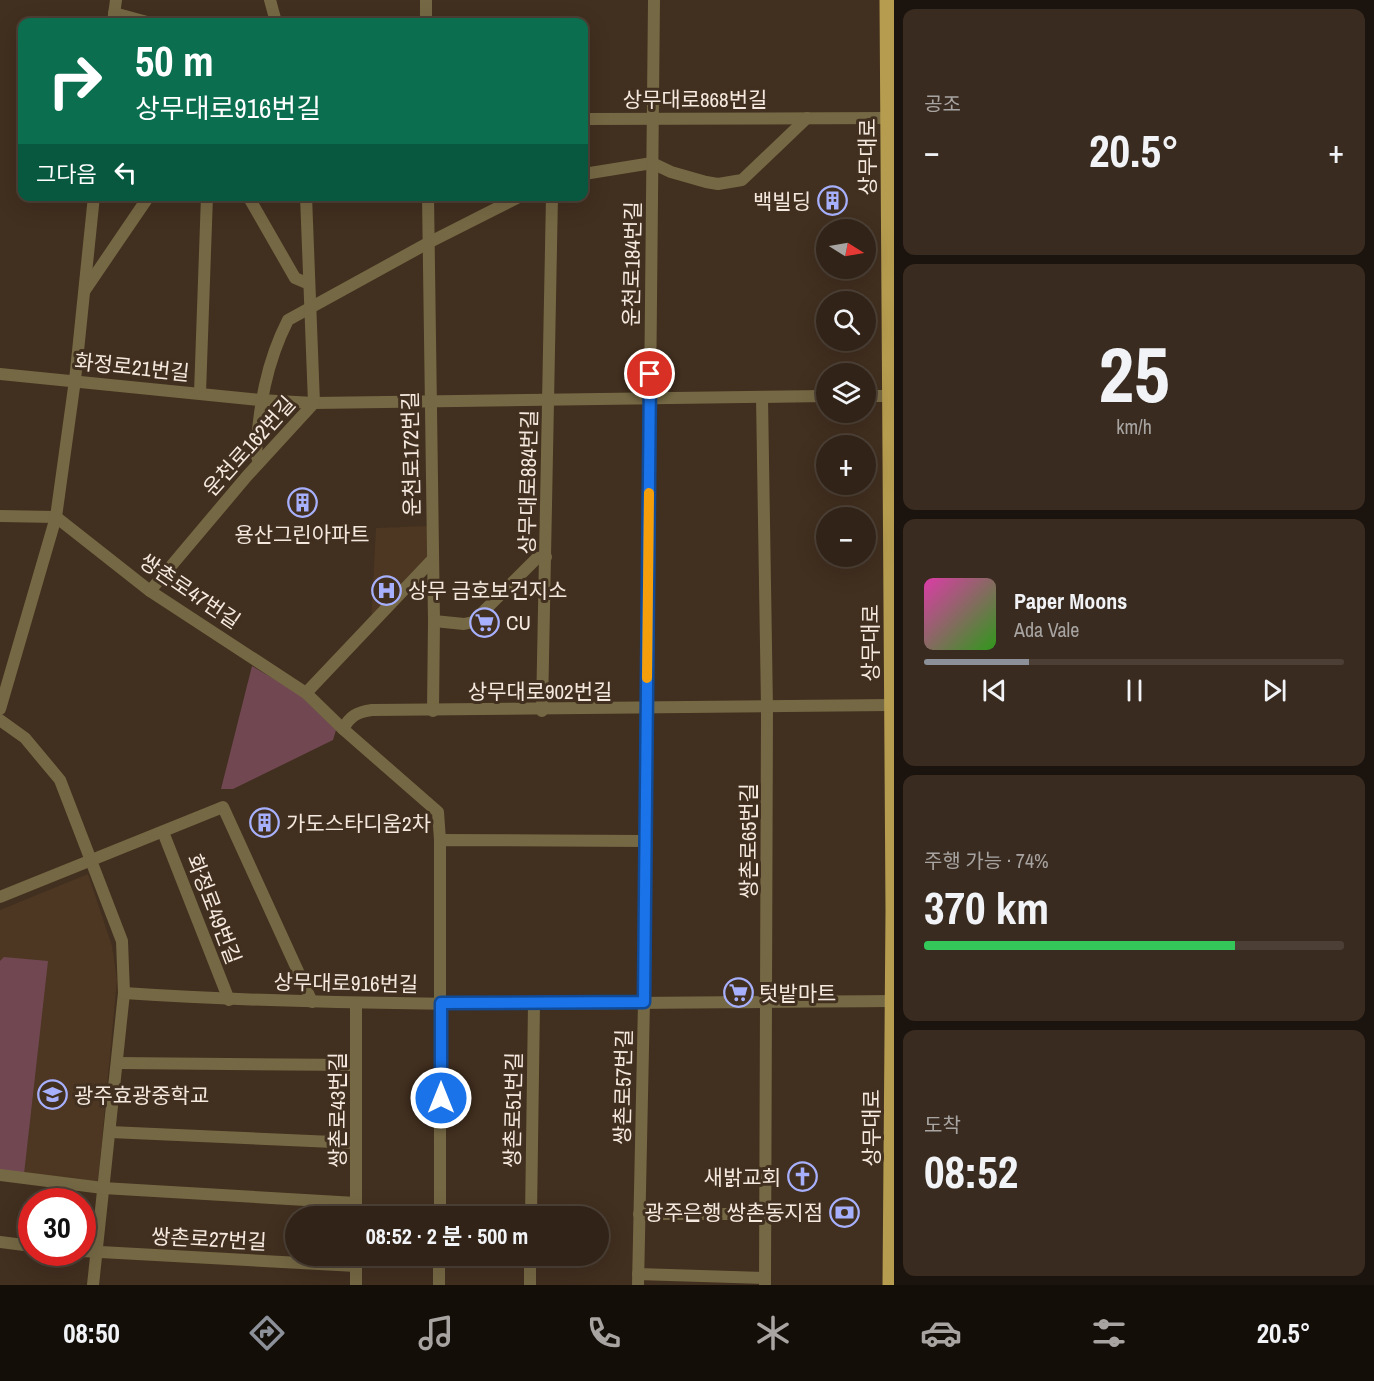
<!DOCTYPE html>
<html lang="ko">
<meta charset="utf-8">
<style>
body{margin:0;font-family:"Archivo Narrow","Noto Sans KR",sans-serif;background:#392b20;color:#f1f3f6;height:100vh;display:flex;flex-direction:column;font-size:22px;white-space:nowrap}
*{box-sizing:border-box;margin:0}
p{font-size:20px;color:#a8a4a1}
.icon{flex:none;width:33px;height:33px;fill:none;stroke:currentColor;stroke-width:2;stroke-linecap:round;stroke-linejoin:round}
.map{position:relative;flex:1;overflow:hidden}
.side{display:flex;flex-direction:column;gap:9px;padding:9px;background:#1b130d;width:480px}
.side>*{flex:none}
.hud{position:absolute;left:18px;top:18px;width:570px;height:183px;border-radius:12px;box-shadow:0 6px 24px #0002,0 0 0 2px #4c4036;background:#0b6e4f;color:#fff;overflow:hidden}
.needle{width:39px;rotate:101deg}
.controls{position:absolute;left:816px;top:219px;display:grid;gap:12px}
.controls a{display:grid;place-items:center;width:60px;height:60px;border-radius:50%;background:#312317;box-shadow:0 6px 24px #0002,0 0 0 2px #4c4036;font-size:30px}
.speed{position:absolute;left:18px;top:1188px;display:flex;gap:12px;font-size:30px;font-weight:700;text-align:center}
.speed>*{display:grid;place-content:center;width:78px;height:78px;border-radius:50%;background:#312317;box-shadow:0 6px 24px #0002,0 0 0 2px #4c4036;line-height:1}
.speed .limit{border:9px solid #d22;background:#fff;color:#111}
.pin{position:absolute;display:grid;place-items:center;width:51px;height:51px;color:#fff;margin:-26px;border:3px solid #fff;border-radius:50%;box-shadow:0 2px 6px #0007}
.me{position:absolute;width:66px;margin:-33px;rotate:0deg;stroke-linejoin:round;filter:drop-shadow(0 0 4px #0008)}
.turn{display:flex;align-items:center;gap:21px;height:126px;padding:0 18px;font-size:27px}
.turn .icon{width:78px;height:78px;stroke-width:2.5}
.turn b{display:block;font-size:42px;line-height:51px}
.then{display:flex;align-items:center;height:57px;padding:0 18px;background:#0003;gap:12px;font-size:22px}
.big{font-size:45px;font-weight:700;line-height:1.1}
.side .widget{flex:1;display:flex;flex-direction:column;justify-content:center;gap:9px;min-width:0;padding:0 21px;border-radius:12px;background:#392b20}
.side .dial{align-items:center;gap:0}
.dial b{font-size:78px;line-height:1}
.song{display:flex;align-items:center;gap:18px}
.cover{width:72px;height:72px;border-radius:9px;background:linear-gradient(135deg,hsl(320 70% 55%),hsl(110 70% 35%))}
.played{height:6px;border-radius:3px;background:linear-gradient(90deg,#8c9099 25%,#4c4036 25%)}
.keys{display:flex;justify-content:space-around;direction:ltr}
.heat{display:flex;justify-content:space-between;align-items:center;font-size:33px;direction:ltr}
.charge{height:9px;border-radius:4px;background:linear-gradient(90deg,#34c759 74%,#4c4036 0)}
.trip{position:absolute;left:285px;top:1206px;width:324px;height:60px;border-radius:30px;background:#312317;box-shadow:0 6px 24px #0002,0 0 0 2px #4c4036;font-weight:700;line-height:60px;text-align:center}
.dock{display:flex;height:96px;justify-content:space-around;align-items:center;background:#140e09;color:#a8a4a1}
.dock .icon{width:42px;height:42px}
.dock .selected{color:#8c9099}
.dock b{font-size:27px;color:#f1f3f6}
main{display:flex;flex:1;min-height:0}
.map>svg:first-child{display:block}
</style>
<main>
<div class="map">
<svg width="894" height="1285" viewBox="0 0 894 1285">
<rect width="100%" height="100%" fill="#412f1f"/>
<g fill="#4d3722">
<path d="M429,526L430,555L371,624L376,528Z"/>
<path d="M88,874L112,946L117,980L98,1182L0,1171V910Z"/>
</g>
<g fill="#714852">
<path d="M252,666L298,693L336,730L333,740L233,789H221Z"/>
<path d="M4,957L48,961L24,1174L0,1171V961Z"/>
</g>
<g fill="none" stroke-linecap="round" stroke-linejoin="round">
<g stroke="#756844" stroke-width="12">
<path d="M270,0L276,22"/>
<path d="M426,0V22"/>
<path d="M114,13L147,22"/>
<path d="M113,22L116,0"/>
<path d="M584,119L888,118"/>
<path d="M584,174L652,163L671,172L706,182L718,184L742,180L807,118"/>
<path d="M248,196L295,278L309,284"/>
<path d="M428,196L434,621L433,711"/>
<path d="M85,290L149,196"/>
<path d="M0,374L260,400L314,403L826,396"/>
<path d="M200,393L207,196"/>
<path d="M866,396H890"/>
<path d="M762,397L767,708L765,1285"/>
<path d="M259,462L256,454C259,407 266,363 288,320L428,243L521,196"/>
<path d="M0,516L56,517L150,591L306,693L343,729L438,812L440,840"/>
<path d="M150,591L247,476L314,403L306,196"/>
<path d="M434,621L464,624L473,622L537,558L546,557"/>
<path d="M306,693L433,559"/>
<path d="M0,709L56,517L75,380L94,196"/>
<path d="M542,711L552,196"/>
<path d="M0,720L25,738L60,780L122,941L124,993L93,1285"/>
<path d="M343,729C350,716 357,712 372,710L891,705"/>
<path d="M163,832L229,1000"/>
<path d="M0,897L223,807L312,1002"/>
<path d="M124,993C380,1010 636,1002 892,1001"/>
<path d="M117,1063L356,1065"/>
<path d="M110,1132L356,1143"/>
<path d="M0,1175L103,1188L356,1203"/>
<path d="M639,1214H766"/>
<path d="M356,1216V1004"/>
<path d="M440,1216V840L646,841"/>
<path d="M531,1216L534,1004"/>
<path d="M0,1242L32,1246"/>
<path d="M82,1251L356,1266"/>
<path d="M638,1274L765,1278"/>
<path d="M356,1285V1256"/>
<path d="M439,1285V1256"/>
<path d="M530,1285V1256"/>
<path d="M638,1285L644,1002L654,0"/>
</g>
<path stroke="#b69c4e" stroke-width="15" d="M887,0L893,910L890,1285"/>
</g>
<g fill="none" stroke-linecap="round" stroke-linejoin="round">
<defs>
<path id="route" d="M441,1098V1003L644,1002L650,374"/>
</defs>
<use href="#route" stroke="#114b97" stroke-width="15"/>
<use href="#route" stroke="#1a73e8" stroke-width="10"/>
<path stroke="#f59e0b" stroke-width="10" d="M647,678L649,493"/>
</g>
<defs>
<symbol id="building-ring" viewBox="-11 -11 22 22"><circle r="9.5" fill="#412f1f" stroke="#a7b0fc" stroke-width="1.5"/><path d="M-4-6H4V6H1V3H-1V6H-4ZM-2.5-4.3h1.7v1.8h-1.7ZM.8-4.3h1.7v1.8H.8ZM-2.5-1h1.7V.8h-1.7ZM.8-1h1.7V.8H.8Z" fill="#a7b0fc"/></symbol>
<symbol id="hospital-ring" viewBox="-11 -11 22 22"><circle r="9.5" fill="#412f1f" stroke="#a7b0fc" stroke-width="1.5"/><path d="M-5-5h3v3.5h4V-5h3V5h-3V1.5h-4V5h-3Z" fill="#a7b0fc"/></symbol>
<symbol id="supermarket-ring" viewBox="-11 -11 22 22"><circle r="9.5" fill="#412f1f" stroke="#a7b0fc" stroke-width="1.5"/><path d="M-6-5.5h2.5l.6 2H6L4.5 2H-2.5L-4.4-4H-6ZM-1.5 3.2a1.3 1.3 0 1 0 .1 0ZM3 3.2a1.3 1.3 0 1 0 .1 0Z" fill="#a7b0fc"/></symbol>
<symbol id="school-ring" viewBox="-11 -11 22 22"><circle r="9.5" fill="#412f1f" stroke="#a7b0fc" stroke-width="1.5"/><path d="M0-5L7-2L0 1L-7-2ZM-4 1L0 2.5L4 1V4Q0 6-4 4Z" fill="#a7b0fc"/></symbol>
<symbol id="church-ring" viewBox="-11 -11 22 22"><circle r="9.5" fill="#412f1f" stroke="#a7b0fc" stroke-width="1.5"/><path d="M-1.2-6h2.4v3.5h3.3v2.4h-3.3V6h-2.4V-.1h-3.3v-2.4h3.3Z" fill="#a7b0fc"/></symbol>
<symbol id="bank-ring" viewBox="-11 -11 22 22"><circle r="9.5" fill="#412f1f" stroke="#a7b0fc" stroke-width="1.5"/><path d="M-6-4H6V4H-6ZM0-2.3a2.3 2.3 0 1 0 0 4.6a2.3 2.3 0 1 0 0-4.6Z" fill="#a7b0fc"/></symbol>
</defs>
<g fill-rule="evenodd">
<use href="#building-ring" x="816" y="184" width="33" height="33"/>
<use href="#building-ring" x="286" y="486" width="33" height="33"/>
<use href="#hospital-ring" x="370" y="574" width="33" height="33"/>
<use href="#supermarket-ring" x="468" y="606" width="33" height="33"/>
<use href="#building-ring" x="248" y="806" width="33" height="33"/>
<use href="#supermarket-ring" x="722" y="976" width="33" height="33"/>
<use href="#school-ring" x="36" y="1078" width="33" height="33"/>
<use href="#church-ring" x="786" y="1160" width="33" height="33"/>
<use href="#bank-ring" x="828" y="1196" width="33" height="33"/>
</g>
<g text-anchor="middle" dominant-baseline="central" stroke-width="6" stroke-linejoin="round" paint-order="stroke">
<g font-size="21" fill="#f5e9df" stroke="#412f1f">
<text x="695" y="99">상무대로868번길</text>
<text transform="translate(867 157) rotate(-90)">상무대로</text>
<text transform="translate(632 264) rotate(-89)">운천로184번길</text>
<text transform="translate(132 367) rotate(6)">화정로21번길</text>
<text transform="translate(249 446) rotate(-48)">운천로162번길</text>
<text transform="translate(411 454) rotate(-91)">운천로172번길</text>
<text transform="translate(528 482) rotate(-89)">상무대로884번길</text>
<text transform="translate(190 591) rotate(34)">쌍촌로47번길</text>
<text transform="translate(870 643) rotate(-90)">상무대로</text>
<text x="540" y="691">상무대로902번길</text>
<text transform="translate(748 841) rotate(-90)">쌍촌로65번길</text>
<text transform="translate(214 909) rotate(69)">화정로49번길</text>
<text transform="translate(346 983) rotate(1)">상무대로916번길</text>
<text transform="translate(623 1087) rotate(-89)">쌍촌로57번길</text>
<text transform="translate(337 1110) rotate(-90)">쌍촌로43번길</text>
<text transform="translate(513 1110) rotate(-89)">쌍촌로51번길</text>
<text transform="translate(871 1128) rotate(-90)">상무대로</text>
<text transform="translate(209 1239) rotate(3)">쌍촌로27번길</text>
</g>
<g font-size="21" fill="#f5e9df" stroke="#412f1f" text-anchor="start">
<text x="811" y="201" text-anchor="end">백빌딩</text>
<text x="302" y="534" text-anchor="middle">용산그린아파트</text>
<text x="408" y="590">상무 금호보건지소</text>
<text x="506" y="622">CU</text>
<text x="286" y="823">가도스타디움2차</text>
<text x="759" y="993">텃밭마트</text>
<text x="74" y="1095">광주효광중학교</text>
<text x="781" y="1177" text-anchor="end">새밝교회</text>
<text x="823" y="1212" text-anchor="end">광주은행 쌍촌동지점</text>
</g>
</g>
</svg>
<div class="controls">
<a><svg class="needle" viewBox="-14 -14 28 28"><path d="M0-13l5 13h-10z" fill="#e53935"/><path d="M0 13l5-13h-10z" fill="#a8a4a1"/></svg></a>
<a><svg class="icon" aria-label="search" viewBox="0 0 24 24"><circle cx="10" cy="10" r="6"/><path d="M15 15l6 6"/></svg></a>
<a><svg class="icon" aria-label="layers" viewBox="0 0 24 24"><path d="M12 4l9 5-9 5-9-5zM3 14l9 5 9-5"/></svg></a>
<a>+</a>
<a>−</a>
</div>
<div class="speed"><div class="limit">30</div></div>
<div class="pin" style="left:650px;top:374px;background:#d93025"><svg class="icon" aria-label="arrive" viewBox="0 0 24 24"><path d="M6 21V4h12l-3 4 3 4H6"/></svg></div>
<svg class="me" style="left:441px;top:1098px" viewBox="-20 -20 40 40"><circle r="17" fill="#1a73e8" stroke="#fff" stroke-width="3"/><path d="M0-11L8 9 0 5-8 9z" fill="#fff"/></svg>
<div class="trip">08:52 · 2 분 · 500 m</div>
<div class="hud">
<div class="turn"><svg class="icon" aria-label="right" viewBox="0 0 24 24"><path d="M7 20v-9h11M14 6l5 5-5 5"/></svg><div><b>50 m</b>상무대로916번길</div></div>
<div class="then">그다음<svg class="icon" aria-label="left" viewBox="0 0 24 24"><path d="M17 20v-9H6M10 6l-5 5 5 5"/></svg></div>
</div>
</div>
<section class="side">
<div class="widget"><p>공조</p>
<div class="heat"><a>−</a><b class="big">20.5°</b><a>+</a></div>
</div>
<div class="widget dial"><b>25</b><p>km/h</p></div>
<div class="widget">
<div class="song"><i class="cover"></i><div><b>Paper Moons</b><p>Ada Vale</p></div></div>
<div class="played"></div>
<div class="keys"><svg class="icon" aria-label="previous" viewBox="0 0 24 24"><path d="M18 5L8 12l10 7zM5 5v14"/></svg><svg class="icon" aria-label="pause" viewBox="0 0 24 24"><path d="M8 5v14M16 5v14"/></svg><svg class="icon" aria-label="next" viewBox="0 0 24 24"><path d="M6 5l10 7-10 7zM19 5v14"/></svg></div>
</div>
<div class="widget"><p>주행 가능 · 74%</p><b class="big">370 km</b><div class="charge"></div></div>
<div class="widget"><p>도착</p><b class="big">08:52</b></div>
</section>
</main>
<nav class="dock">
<b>08:50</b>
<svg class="icon selected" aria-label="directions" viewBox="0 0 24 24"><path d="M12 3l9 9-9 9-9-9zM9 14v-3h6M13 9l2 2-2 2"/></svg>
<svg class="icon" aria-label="music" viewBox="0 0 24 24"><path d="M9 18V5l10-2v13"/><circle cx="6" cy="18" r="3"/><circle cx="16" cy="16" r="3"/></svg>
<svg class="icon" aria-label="phone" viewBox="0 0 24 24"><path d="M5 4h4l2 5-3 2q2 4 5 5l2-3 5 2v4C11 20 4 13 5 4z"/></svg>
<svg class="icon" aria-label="climate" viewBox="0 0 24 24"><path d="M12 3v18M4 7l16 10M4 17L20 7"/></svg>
<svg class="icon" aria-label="car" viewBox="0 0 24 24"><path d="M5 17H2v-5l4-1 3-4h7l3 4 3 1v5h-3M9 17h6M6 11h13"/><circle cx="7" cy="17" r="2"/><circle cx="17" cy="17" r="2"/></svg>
<svg class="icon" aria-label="filters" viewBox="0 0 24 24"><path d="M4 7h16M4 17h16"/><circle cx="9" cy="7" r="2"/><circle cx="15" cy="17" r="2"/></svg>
<b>20.5°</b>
</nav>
